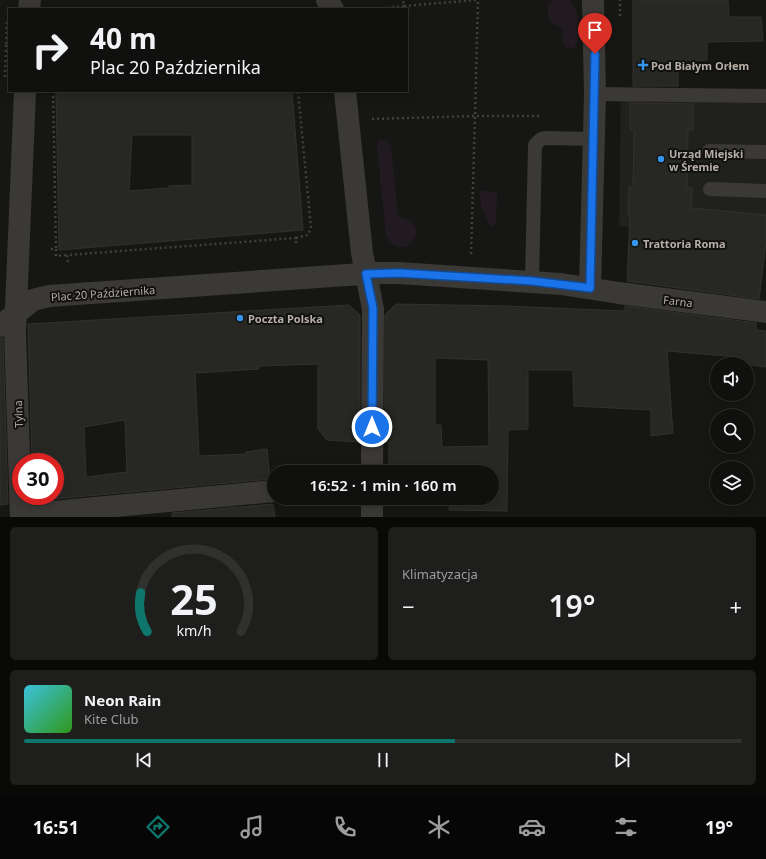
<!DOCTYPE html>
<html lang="pl">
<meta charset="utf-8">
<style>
body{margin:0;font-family:"Noto Sans",sans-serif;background:#1e1e1d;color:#f1f3f6;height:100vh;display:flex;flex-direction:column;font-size:15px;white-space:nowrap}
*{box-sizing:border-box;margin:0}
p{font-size:13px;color:#9c9d9e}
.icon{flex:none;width:22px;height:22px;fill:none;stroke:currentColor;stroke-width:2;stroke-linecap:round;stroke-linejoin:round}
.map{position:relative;height:517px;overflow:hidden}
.sheet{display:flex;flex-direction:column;gap:10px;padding:10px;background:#090908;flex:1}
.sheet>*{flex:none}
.guide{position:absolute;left:8px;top:8px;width:400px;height:84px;border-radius:0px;box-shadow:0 2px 10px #0003,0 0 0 1px #30302f;background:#10100f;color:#f1f3f6;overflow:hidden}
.buttons{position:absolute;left:710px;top:357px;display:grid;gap:8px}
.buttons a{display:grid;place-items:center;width:44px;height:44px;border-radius:50%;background:#10100f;box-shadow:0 2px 10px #0003,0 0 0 1px #30302f;font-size:20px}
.speed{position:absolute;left:12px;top:453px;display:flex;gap:8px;font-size:20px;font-weight:700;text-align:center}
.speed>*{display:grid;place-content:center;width:52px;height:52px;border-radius:50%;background:#10100f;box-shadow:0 2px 10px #0003,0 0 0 1px #30302f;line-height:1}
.speed .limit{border:6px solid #d22;background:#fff;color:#111}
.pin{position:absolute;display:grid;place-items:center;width:34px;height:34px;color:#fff;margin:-41px -17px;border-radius:50% 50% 50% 0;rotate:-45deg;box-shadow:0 0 4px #0007}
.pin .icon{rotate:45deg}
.me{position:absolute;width:44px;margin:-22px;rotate:0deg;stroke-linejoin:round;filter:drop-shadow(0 0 3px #0008)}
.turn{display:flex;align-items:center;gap:14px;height:84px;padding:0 16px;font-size:18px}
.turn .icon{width:52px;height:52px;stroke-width:2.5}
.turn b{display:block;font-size:28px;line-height:34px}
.big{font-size:30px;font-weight:600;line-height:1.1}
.sheet .tile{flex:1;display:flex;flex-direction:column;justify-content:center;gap:6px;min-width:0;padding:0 14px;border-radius:6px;background:#1e1e1d}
.sheet .dial{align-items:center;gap:0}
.dial svg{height:104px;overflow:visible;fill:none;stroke:#30302f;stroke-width:7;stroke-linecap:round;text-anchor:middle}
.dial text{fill:#f1f3f6;stroke:none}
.song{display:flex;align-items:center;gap:12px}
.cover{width:48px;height:48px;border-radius:6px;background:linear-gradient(135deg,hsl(190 70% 55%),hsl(110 70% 35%))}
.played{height:4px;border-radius:2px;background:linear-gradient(90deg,#0f766e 60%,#30302f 60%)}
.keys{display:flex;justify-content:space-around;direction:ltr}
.heat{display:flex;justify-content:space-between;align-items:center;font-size:22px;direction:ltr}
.sheet .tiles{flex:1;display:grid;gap:10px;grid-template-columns:1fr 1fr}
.tile:last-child{grid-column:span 2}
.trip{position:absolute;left:267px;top:465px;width:232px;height:40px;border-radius:20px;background:#10100f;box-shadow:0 2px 10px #0003,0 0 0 1px #30302f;font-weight:600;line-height:40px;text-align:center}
.tab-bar{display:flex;height:64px;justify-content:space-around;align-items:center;background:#060606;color:#9c9d9e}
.tab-bar .icon{width:28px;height:28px}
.tab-bar .active{color:#0f766e}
.tab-bar b{font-size:18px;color:#f1f3f6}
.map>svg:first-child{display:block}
</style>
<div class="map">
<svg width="766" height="517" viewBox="0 0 766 517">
<rect width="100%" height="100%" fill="#161614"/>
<path fill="#20201d" d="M621,94L766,98V240L619,226Z"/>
<g fill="#211b21">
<path d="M553,0H570C578,8 584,41 573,48L565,47L563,44L562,27L555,25L549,19L547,7Z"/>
<path d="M385,139L391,146L398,216C402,218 406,219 410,221C425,232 410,254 393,245L386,236L377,147L378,141Z"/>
<path d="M480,191L497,192L496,224L491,227L481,208Z"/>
</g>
<g fill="#272724" stroke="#32312e" fill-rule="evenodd">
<path d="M633,0H728L729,17H761L763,41L707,42V60L678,61V86H633Z"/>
<path d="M56,91H292L303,230L59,250ZM132,135H192V185L169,186V188L129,191Z"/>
<path d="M630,103L693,104V130H688L687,188H692L691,208L766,215V243L759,299L627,281L630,215H628L629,187H633L634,130H630Z"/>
<path d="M396,304L507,306L625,311V306L756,323V330L766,331V367L738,363L739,357L667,351L673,433L651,436V410L574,406L573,370H528V429L508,430L507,511L449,510L450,498H492V472H389V442H385V315ZM435,358L488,360L489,446L442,447L441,425H435Z"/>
<path d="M349,305L360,315V442L327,440L318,429V364L258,366L259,369L195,373L199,456L246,454V452L267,449L270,479L33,501V496H55V462H32L28,324ZM125,420L127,472L86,477L84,427Z"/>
<path d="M0,338H3L8,504L0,505Z"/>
<path d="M273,504L275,517H172V513Z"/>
</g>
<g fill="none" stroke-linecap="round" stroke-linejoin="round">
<g stroke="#423f3c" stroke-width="2.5" stroke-dasharray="2 3" stroke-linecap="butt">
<path d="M404,6L476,0"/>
<path d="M377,9L404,6L403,0"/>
<path d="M620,16V0"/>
<path d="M6,44L7,21"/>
<path d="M5,77L6,44H9"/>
<path d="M53,91L56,249"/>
<path d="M372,119L475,116L478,0"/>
<path d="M296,243V238L308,235L311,228L298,91"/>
<path d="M51,249H56V256L67,255"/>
<path d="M471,254L475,116H542"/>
<path d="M68,262L67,255L296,238"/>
</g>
<g stroke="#3b3936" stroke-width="14">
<path d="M595,94L766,96"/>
<path d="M709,151L766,152"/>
<path d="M710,189L766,191"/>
<path d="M532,281L535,145L541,139L545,138L594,139"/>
</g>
<g stroke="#3b3936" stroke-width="22">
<path d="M327,0L333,9"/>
<path d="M29,9L30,0"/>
<path d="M345,91L362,253L373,309L372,472"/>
<path d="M590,288L595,94L593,0"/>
<path d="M0,326L33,300L49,296L376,273H399L561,284L619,293L766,312"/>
<path d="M21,515L274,491"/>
<path d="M21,517L15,332L25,91"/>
<path d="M372,517V498"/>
</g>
</g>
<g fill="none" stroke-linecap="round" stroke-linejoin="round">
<defs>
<path id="route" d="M372,427L373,308L366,274L399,273L532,281L590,288L595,54"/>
</defs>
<use href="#route" stroke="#114b97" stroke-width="10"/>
<use href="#route" stroke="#1a73e8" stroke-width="7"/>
</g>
<g fill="#3696ec" stroke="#11110f" stroke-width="1.5">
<path d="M641 59h4v4h4v4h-4v4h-4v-4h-4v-4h4z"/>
<circle cx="661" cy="159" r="4"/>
<circle cx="635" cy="243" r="4"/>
<circle cx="240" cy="318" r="4"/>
</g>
<g text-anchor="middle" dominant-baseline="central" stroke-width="4" stroke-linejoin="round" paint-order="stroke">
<g font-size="11" font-weight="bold" fill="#b6aea7" stroke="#11110f" text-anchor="start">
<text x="651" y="65">Pod Białym Orłem</text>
<text x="669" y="153">Urząd Miejski<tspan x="669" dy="13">w Śremie</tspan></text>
<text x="643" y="243">Trattoria Roma</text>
<text x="248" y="318">Poczta Polska</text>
</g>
<g font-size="11" fill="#b6aea7" stroke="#11110f">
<text transform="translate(103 293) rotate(-4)">Plac 20 Października</text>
<text transform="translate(678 301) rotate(7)">Farna</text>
<text transform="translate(18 414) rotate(-92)">Tylna</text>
</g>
</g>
</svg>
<div class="buttons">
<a><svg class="icon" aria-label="sound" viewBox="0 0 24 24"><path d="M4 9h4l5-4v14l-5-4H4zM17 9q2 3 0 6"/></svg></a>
<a><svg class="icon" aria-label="search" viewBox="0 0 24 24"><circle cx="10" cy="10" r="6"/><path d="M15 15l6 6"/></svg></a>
<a><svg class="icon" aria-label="layers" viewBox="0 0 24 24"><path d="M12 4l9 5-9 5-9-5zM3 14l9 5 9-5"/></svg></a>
</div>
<div class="speed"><div class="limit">30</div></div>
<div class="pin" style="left:595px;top:54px;background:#d93025"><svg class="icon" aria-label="arrive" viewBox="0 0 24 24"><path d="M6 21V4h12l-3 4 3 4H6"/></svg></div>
<svg class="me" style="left:372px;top:427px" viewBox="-20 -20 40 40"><circle r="17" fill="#1a73e8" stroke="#fff" stroke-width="3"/><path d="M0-11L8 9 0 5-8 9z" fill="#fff"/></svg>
<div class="trip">16:52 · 1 min · 160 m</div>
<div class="guide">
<div class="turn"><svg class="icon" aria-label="right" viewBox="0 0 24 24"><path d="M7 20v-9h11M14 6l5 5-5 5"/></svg><div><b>40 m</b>Plac 20 Października</div></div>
</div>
</div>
<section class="sheet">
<div class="tiles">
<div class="tile dial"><svg viewBox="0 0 100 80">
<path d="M14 69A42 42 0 1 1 86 69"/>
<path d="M14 69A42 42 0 0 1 9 39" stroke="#0f766e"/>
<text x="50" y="56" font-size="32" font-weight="700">25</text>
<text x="50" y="72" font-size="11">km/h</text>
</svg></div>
<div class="tile"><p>Klimatyzacja</p>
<div class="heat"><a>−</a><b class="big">19°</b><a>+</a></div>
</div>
<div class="tile">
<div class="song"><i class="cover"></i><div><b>Neon Rain</b><p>Kite Club</p></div></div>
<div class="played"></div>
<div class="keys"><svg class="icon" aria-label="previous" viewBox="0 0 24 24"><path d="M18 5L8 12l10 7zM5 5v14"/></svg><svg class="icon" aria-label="pause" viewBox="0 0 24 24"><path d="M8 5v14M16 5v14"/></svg><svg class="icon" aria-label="next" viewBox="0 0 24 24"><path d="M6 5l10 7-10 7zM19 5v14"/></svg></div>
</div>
</div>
</section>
<nav class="tab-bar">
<b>16:51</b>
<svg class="icon active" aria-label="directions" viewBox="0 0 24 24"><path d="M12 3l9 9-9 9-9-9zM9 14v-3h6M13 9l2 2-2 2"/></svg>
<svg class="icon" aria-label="music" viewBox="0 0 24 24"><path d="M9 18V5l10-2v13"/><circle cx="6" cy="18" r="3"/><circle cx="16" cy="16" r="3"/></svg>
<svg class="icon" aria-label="phone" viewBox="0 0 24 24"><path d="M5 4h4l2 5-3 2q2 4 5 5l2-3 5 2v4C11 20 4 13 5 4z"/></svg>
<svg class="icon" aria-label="climate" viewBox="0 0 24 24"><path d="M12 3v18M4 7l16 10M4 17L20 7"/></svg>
<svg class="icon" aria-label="car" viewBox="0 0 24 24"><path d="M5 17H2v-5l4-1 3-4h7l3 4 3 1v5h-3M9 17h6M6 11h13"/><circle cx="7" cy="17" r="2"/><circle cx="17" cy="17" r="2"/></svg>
<svg class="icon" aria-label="filters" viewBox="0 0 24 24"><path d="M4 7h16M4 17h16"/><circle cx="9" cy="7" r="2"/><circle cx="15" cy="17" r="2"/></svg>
<b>19°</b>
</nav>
